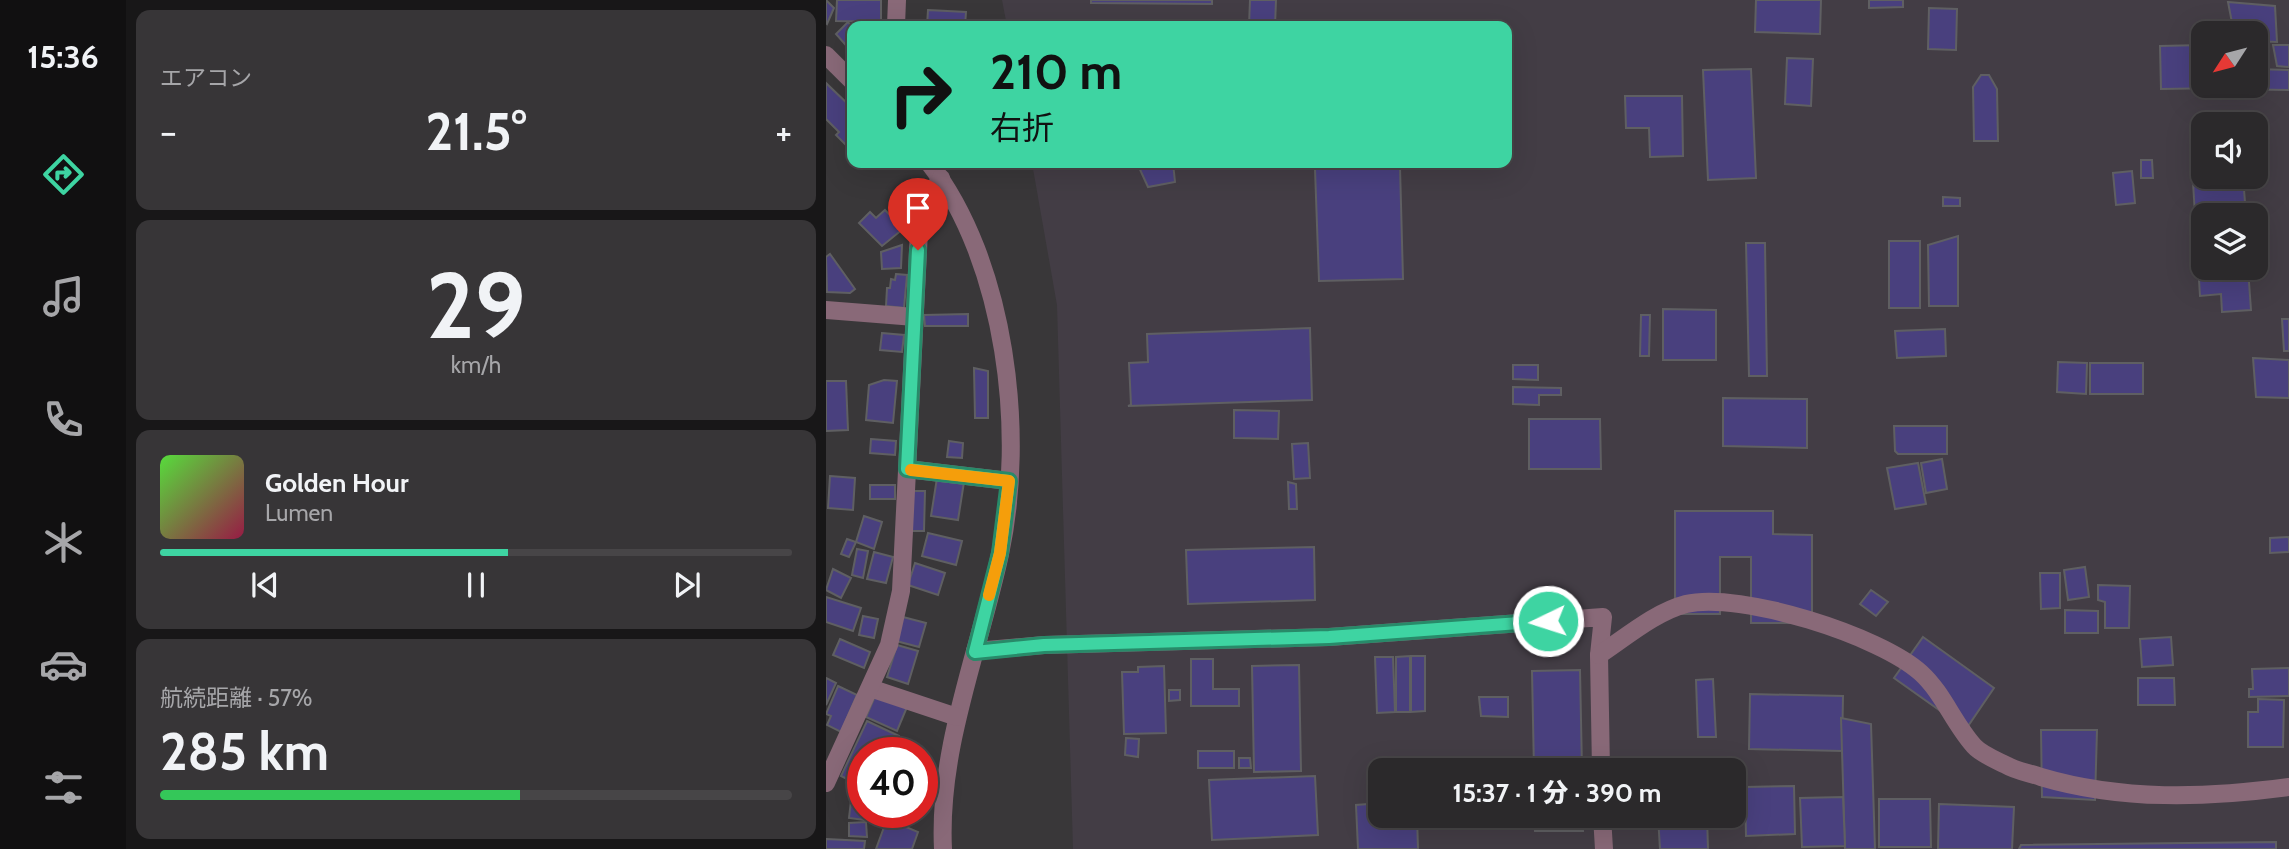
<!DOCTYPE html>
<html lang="ja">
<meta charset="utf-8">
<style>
body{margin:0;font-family:Cabin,"Noto Sans JP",sans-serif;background:#373537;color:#f1f3f6;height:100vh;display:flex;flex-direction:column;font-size:26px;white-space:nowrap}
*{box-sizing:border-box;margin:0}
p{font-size:23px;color:#a6a6a9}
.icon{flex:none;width:38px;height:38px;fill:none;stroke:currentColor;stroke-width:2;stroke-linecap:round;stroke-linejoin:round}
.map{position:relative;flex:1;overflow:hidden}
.details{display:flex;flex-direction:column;gap:10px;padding:10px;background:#181718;width:700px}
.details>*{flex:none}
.banner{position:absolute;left:21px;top:21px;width:665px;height:147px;border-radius:14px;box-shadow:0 7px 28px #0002,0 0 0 2px #474547;background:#3ed4a2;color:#111;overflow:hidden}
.needle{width:46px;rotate:234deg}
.buttons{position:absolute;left:1365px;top:21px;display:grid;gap:14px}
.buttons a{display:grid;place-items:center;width:77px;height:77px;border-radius:14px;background:#2b292b;box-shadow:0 7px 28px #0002,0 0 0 2px #474547;font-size:35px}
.speed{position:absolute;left:21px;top:737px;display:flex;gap:14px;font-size:35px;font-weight:700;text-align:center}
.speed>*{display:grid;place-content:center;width:91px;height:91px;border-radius:50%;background:#2b292b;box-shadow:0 7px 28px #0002,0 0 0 2px #474547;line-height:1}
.speed .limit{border:10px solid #d22;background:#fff;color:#111}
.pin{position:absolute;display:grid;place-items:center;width:60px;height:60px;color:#fff;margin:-72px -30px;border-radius:50% 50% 50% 0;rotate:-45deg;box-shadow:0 0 7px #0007}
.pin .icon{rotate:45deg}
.me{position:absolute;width:77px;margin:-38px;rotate:266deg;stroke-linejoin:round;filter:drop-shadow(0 0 5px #0008)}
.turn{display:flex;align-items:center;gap:24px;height:147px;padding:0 28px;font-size:32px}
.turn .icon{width:91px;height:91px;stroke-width:2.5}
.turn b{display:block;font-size:49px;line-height:60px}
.big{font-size:52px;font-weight:800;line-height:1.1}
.details .card{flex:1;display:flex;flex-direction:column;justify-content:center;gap:10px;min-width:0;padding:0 24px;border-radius:14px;background:#373537}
.details .dial{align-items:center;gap:0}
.dial b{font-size:91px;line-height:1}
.song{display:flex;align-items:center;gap:21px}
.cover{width:84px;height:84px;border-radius:10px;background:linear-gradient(135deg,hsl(110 70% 55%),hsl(340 70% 35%))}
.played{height:7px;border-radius:4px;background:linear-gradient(90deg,#3ed4a2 55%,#474547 55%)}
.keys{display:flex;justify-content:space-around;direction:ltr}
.heat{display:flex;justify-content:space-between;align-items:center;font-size:38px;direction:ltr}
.charge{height:10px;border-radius:5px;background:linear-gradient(90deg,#34c759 57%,#474547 0)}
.trip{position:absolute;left:542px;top:758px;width:378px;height:70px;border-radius:14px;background:#2b292b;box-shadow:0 7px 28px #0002,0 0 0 2px #474547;font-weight:800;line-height:70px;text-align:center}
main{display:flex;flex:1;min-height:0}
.dock{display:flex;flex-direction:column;width:126px;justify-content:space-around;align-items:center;background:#111011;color:#a6a6a9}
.dock .icon{width:49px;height:49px}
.dock .on{color:#3ed4a2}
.dock b{font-size:32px;color:#f1f3f6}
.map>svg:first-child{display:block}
</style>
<main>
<nav class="dock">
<b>15:36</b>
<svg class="icon on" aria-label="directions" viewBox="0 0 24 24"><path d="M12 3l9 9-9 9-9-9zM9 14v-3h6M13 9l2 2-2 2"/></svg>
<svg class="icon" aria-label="music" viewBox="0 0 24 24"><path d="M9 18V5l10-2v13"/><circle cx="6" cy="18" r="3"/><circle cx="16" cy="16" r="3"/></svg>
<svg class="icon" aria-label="phone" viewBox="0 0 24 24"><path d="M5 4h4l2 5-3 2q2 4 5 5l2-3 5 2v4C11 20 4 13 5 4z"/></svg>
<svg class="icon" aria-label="climate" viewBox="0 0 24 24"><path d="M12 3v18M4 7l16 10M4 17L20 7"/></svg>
<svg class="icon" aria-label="car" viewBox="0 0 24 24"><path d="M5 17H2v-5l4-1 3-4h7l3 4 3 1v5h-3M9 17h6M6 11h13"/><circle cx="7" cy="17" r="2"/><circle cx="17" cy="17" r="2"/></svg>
<svg class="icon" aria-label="filters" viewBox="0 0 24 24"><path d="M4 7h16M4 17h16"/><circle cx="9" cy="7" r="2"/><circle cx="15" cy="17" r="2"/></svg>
</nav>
<section class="details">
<div class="card"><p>エアコン</p>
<div class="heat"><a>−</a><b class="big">21.5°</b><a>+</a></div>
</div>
<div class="card dial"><b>29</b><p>km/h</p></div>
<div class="card">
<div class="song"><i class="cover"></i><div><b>Golden Hour</b><p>Lumen</p></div></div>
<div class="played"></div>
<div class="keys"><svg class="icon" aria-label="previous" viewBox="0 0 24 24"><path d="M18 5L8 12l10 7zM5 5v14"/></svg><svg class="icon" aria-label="pause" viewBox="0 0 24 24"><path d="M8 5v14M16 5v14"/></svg><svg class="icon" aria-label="next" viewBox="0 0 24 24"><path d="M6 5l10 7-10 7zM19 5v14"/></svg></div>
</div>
<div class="card"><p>航続距離 · 57%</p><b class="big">285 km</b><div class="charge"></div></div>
</section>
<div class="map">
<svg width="1463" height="849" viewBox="0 0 1463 849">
<rect width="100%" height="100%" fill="#393739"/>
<path fill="#433d45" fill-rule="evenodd" d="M176,0H1463V849H247L231,305L206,163H681V26H181ZM1377,33H1430V86H1377ZM1377,124H1430V177H1377ZM1377,215H1430V268H1377ZM555,770H908V816H555Z"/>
<g fill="#49407e" stroke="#5f5f62" stroke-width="2">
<path d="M0,0L8,8L1,24L0,23Z"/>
<path d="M11,0H55V22L10,21Z"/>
<path d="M265,0H386V4L265,3Z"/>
<path d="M424,0H450L449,26H423Z"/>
<path d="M930,0H995L994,34L929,32Z"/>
<path d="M1043,0H1077V7L1043,8Z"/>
<path d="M1402,2L1449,6L1451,42L1430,41V33H1408Z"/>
<path d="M1103,8L1131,9L1130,50L1102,49Z"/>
<path d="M102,10L140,12L139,26H101Z"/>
<path d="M22,22L26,27V52L10,34Z"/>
<path d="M1377,45V86H1395V88L1335,89L1334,46Z"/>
<path d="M1447,45H1463V67L1451,66Z"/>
<path d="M961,58L987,59L985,106L959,104Z"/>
<path d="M925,69L930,178L882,180L877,70Z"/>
<path d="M1430,69L1463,70V90L1403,89V86H1430Z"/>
<path d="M1155,75H1163L1171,89L1172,141H1148L1147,87Z"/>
<path d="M0,83L26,108V145L22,147L10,135L13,132L0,119Z"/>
<path d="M799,96H856L857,156L824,157L823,128H800Z"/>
<path d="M1377,149V177H1417L1420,215H1377V268H1422L1425,310L1396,312L1395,294L1374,296L1365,150Z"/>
<path d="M1315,160H1326L1327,178H1315Z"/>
<path d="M347,163L349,182L322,187L311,163Z"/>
<path d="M574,167L577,279L493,281L489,169Z"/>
<path d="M1306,171L1309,203L1290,205L1287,173Z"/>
<path d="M1117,197L1134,198V206H1117Z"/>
<path d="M59,210L77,229L56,246L33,223L44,212L50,218Z"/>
<path d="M1132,236V306H1103L1102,245Z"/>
<rect x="1063" y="241" width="31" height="67"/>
<path d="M920,243H939L941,376H923Z"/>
<path d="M76,245L75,268L56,269L55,252Z"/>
<path d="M4,254L29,289L24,293L1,292L0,257Z"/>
<path d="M70,274L81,275L78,308L60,306L61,288H64L65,279L69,280Z"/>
<path d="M837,309L890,310V360H837Z"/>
<path d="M142,314V326H99L98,315Z"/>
<path d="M815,315H824L823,356H814Z"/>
<path d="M1456,319H1463V351H1458Z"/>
<path d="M484,328L486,400L302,406L305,405L303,363L322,362L321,334Z"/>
<path d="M1119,329L1120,356L1071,358L1069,331Z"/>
<path d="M56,333L78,335L76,352L54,350Z"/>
<path d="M1427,358L1463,360V398L1430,397Z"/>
<path d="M1232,362L1261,363L1260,394L1231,392Z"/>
<rect x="1264" y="363" width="53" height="31"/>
<path d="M687,365H712V380L687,379Z"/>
<path d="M148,368L162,371V418H149Z"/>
<path d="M58,380L71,381L67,423L40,420L43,385Z"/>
<path d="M0,381H20L22,430L0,431Z"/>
<path d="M687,387L735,388V395H713V405L687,404Z"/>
<path d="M897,398L981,399V448L897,446Z"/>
<path d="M408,410L453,411L452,439L408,438Z"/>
<path d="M703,419H774L775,469H703Z"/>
<path d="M1068,426H1121V454H1072L1069,451Z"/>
<path d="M45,439L70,441L69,455L44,453Z"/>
<path d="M123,441L137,443L136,458L121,457Z"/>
<path d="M482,443L484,478L468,479L466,444Z"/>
<path d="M1116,459L1121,489L1100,493L1095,463Z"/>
<path d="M1092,463L1100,504L1069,509L1061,468Z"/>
<path d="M4,476L29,478L27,510L2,508Z"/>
<path d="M111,478L138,482L132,520L105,516Z"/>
<path d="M462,482L470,484L471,509H463Z"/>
<rect x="44" y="485" width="25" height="14"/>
<path d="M86,491H99L98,531H85Z"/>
<path d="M849,511H947V534L986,535V623H925V557H894V614H849Z"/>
<path d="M38,516L56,522L48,549L30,542Z"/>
<path d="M102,533L136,541L130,565L96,556Z"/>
<path d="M1463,537V552L1444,553V538Z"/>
<path d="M21,539L30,542L23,557L15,554Z"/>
<path d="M488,547L489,600L362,604L360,550Z"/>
<path d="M31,549L42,551L37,578L26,575Z"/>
<path d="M48,552L67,557L60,583L41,579Z"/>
<path d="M89,563L119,573L112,595L82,585Z"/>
<path d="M1259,567L1263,597L1242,600L1238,570Z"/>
<path d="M7,569L25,578L15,598L0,590Z"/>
<path d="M1214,573H1234V608L1215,609Z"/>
<path d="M1272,585L1304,586L1303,628H1279V602L1272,600Z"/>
<path d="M1045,590L1062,602L1050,616L1034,604Z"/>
<path d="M0,597L35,608L27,631L0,622Z"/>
<path d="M1239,610L1272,611V633H1239Z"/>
<path d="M37,616L52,619L48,638L33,635Z"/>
<path d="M77,617L100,623L93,647L70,641Z"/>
<path d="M1097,637L1168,688L1140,729L1068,678Z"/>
<path d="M1345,637L1347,665L1316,667L1314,639Z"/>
<path d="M14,639L44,652L38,668L7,655Z"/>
<path d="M71,645L92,651L82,684L61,677Z"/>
<path d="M584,656V712H570V657Z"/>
<path d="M585,656H599V711L585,712Z"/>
<path d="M549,657H567L569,712L551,713Z"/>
<path d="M365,659H387V689H413V706H365Z"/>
<path d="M473,665L475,771L428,772L426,666Z"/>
<path d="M338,666L340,733L298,734L296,672H312V667Z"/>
<path d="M1463,668V696L1423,697V689H1427L1426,669Z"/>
<path d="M754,670L756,770H708L706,671Z"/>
<path d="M0,678L10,683L0,705Z"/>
<path d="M1312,678H1348L1349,705H1312Z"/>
<path d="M887,679L890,737H872L870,680Z"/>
<path d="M12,686L31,695L15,732L1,725L5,716L0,714Z"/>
<path d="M343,690H354V700L343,701Z"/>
<path d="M50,694L81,707L71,731L40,717Z"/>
<path d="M924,694L1017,696L1016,751L923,749Z"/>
<path d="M653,697H682V717L655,716Z"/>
<path d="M1432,699L1458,700L1457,747H1422V712H1432Z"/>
<path d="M1015,718L1045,724L1049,849H1019Z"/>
<path d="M41,721L73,736L75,748L73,752H37V787L15,776Z"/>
<path d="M1215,730H1271L1269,800L1216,797Z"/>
<path d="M300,738L313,739L312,757L299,755Z"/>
<rect x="372" y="751" width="36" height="17"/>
<path d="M413,758H424L425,768H413Z"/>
<path d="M489,776L492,835L386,840L383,780Z"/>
<path d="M968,786L969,834L920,836L919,787Z"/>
<path d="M26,792L37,793L39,820L23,818Z"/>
<path d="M1017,797L1019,846L976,847L974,798Z"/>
<path d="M1053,799H1104L1105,847H1053Z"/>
<path d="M555,803V816H591L592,849H532L530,805Z"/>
<path d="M1113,804L1188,807L1186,849H1112Z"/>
<path d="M61,812H93L88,823Z"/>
<rect x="661" y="816" width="14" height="6"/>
<path d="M708,816H756L757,831H709Z"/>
<path d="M832,816H881L882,849H834Z"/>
<path d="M61,819L92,832L86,849H50Z"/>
<path d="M40,822L41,837L23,836V823Z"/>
<path d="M0,839L39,841L38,849H0Z"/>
<path d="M1450,842V849H1193L1195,845Z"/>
</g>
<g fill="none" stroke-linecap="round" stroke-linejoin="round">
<g stroke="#896978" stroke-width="18">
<path d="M70,26L71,0"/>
<path d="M0,55L26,81"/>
<path d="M103,163C180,262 200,433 174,554C153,652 112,748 117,849"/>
<path d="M0,310L89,317"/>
<path d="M81,469L183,481"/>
<path d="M149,651L218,645L503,637L777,617L773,655L775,770"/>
<path d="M773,655C799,638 829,612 860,604C914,591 1055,636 1095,673C1117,693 1128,724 1148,746C1155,754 1170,760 1180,765C1190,771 1204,773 1215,777C1296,801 1380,798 1463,787"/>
<path d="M44,688L131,717"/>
<path d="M0,783L63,645L75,591L94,211L115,178"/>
<path d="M776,816L778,849"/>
</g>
</g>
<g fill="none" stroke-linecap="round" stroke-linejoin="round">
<defs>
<path id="route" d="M92,250L81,469L183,481L174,553L149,652L218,645L503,637L722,621"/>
</defs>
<use href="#route" stroke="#288a69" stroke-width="18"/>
<use href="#route" stroke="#3ed4a2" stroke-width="12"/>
<path stroke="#f59e0b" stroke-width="12" d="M85,470L183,481L174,553L163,595"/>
</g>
</svg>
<div class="buttons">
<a><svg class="needle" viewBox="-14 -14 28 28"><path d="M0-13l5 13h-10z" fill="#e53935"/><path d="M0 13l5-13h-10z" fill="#a6a6a9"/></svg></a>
<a><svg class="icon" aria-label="sound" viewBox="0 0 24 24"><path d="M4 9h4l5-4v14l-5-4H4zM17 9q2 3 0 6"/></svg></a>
<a><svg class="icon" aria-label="layers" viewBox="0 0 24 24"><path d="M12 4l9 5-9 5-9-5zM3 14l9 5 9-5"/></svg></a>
</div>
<div class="speed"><div class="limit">40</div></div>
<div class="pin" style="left:92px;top:250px;background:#d93025"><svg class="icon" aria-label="arrive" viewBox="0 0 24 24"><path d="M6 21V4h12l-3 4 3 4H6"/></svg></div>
<svg class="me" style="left:722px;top:621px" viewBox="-20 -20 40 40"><circle r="17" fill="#3ed4a2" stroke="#fff" stroke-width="3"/><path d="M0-11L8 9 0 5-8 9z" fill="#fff"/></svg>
<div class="trip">15:37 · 1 分 · 390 m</div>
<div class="banner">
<div class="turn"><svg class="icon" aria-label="right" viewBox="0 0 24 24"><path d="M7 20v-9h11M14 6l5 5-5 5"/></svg><div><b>210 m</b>右折</div></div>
</div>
</div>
</main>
